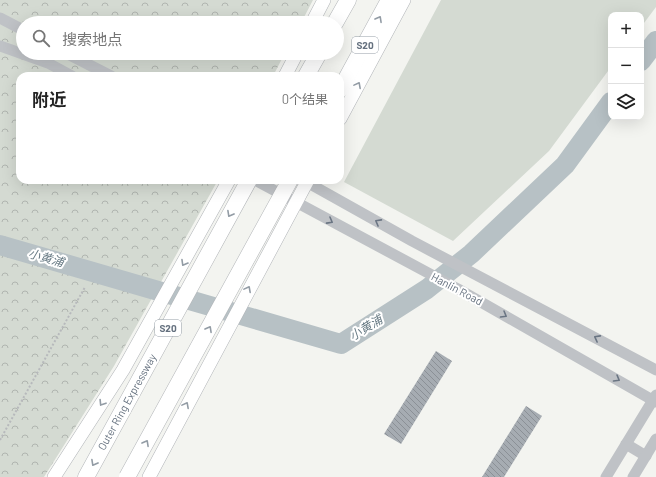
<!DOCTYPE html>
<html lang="zh">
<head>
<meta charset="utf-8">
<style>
  :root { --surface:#fff; --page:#f6f6f6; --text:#222; --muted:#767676; --line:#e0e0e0 }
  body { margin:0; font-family:Barlow,"Noto Sans SC",sans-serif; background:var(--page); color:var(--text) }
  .controls { position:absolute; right:12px; top:12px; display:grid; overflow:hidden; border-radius:8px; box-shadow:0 4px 16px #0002 }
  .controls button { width:36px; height:36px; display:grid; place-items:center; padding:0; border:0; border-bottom:1px solid var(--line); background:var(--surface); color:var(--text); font:20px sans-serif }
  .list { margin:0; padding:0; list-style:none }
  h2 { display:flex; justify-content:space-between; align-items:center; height:52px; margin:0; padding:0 16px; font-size:17px }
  h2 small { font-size:13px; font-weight:400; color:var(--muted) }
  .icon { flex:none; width:22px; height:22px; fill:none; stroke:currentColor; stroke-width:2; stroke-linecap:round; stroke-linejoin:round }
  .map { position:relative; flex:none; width:656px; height:477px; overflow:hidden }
  .search { position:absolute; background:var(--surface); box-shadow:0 4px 16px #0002; left:16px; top:16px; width:328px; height:44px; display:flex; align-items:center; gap:10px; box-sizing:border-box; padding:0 14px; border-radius:22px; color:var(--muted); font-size:15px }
  .panel { position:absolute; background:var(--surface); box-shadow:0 4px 16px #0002; left:16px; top:72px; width:328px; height:112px; border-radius:12px }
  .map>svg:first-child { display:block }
  .forest { fill:url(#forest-crowns) }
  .green { fill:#d4dad2 }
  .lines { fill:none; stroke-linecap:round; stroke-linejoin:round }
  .river { stroke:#b7c1c5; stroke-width:20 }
  .building { fill:url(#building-back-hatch) }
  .major-casing { stroke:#b1b4b8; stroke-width:14 }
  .highway-casing { stroke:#b2b5b8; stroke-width:17 }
  .path { stroke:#b7b9bc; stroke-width:2; stroke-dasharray:2 2; stroke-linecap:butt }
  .minor { stroke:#bfc2c6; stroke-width:11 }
  .major { stroke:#fff; stroke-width:13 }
  .highway { stroke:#fff; stroke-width:16 }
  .highway-bridge-casing { stroke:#b2b5b8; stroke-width:17; stroke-linecap:butt }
  .highway-bridge { stroke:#fff; stroke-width:16 }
  .oneway { stroke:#939ca5 }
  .oneway2 { stroke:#6a7583 }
  .labels { text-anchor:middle; stroke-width:4; stroke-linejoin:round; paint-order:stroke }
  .shield { fill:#fff; stroke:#939ca5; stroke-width:1 }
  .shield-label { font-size:10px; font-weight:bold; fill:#65717f }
  .street-label { font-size:11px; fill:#65717f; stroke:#fff }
  .water-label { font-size:12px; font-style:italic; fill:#667983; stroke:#fff }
</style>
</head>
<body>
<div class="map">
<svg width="656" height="477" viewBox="0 0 656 477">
  <defs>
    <pattern id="forest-crowns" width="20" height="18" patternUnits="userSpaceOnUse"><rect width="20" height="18" fill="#d4dad2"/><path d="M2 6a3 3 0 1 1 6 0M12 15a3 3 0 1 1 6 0" fill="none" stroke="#b0b5b0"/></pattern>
    <pattern id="building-back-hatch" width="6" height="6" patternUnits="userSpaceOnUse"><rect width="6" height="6" fill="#a6acb2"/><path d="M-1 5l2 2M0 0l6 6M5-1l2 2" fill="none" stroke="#8b9096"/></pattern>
  </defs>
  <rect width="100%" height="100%" fill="#f3f4f0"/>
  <path class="forest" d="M0,0H313L301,23H23V53H285L273,76H20V180H218L114,366L44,477H0Z"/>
  <path class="green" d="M441,0H656V7L641,27V15H611V67L549,151L453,241L344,182Z"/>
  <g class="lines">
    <g class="river">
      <path d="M641,61L656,41"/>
      <path d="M0,245L341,344L427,289L471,254L565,165L611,102"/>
    </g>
  </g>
  <g class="building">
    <path d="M436,351L452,361L401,444L384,434Z"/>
    <path d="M526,406L542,416L504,477H482Z"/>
  </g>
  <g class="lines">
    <defs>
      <g id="major">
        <path d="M312,23L324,0"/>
        <path d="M285,76L297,53"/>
        <path d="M340,119L404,0"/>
        <path d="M54,477L123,370L229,180"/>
        <path d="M149,477L308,180"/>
      </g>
      <g id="highway">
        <path d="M335,23L348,0"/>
        <path d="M306,76L319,53"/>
        <path d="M340,90L389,0"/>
        <path d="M86,477L249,180"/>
      </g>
    </defs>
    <use href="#major" class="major-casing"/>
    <use href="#highway" class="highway-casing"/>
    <path class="path" d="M0,440L85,287"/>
    <g class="minor">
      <path d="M0,18L23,30"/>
      <path d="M0,46L48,63L72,76"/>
      <path d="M66,53L111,76"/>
      <path d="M255,180L458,289L656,402"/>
      <path d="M303,180L412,241L656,370"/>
      <path d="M626,444L646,456"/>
      <path d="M606,477L656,395"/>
      <path d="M633,477L656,439"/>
    </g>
    <use href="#major" class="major"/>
    <use href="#highway" class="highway"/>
    <defs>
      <path id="highway-bridge" d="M127,477L290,180"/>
    </defs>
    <use href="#highway-bridge" class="highway-bridge-casing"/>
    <use href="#highway-bridge" class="highway-bridge"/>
  </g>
  <defs><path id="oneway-chevron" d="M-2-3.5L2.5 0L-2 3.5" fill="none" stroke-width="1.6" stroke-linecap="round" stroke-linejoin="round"/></defs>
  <g class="oneway">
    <use href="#oneway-chevron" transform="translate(379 19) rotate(-61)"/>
    <use href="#oneway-chevron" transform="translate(358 85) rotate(-62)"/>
    <use href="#oneway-chevron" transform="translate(230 214) rotate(119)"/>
    <use href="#oneway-chevron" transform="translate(184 263) rotate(120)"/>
    <use href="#oneway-chevron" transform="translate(248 289) rotate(-62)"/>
    <use href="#oneway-chevron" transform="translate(209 329) rotate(-61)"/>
    <use href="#oneway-chevron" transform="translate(102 403) rotate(122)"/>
    <use href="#oneway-chevron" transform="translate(186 405) rotate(-62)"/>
    <use href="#oneway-chevron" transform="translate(146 443) rotate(-61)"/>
    <use href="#oneway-chevron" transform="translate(94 463) rotate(119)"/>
  </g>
  <g class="oneway2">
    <use href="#oneway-chevron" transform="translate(330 221) rotate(29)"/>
    <use href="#oneway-chevron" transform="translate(378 222) rotate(-151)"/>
    <use href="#oneway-chevron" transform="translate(504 315) rotate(30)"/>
    <use href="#oneway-chevron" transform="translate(597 338) rotate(-152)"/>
    <use href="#oneway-chevron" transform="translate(617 379) rotate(30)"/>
  </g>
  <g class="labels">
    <g class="shield">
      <rect x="352" y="37" width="26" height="16" rx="3"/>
      <rect x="155" y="320" width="26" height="16" rx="3"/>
    </g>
    <g class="shield-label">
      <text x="365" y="49">S20</text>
      <text x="168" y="332">S20</text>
    </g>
    <g class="street-label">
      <text transform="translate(457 289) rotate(28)" y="4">Hanlin Road</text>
      <text transform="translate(127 402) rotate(-61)" y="4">Outer Ring Expressway</text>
    </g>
    <g class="water-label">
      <text transform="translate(46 258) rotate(16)" y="4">小黄浦</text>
      <text transform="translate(366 328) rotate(-32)" y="4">小黄浦</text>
    </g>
  </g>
</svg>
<div class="controls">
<button>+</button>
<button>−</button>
<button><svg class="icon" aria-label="layers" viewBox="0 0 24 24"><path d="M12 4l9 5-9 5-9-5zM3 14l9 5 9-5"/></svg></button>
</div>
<div class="search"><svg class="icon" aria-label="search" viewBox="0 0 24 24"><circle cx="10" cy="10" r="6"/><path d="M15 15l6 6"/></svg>搜索地点</div>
<section class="panel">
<h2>附近<small>0个结果</small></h2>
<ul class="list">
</ul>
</section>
</div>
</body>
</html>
